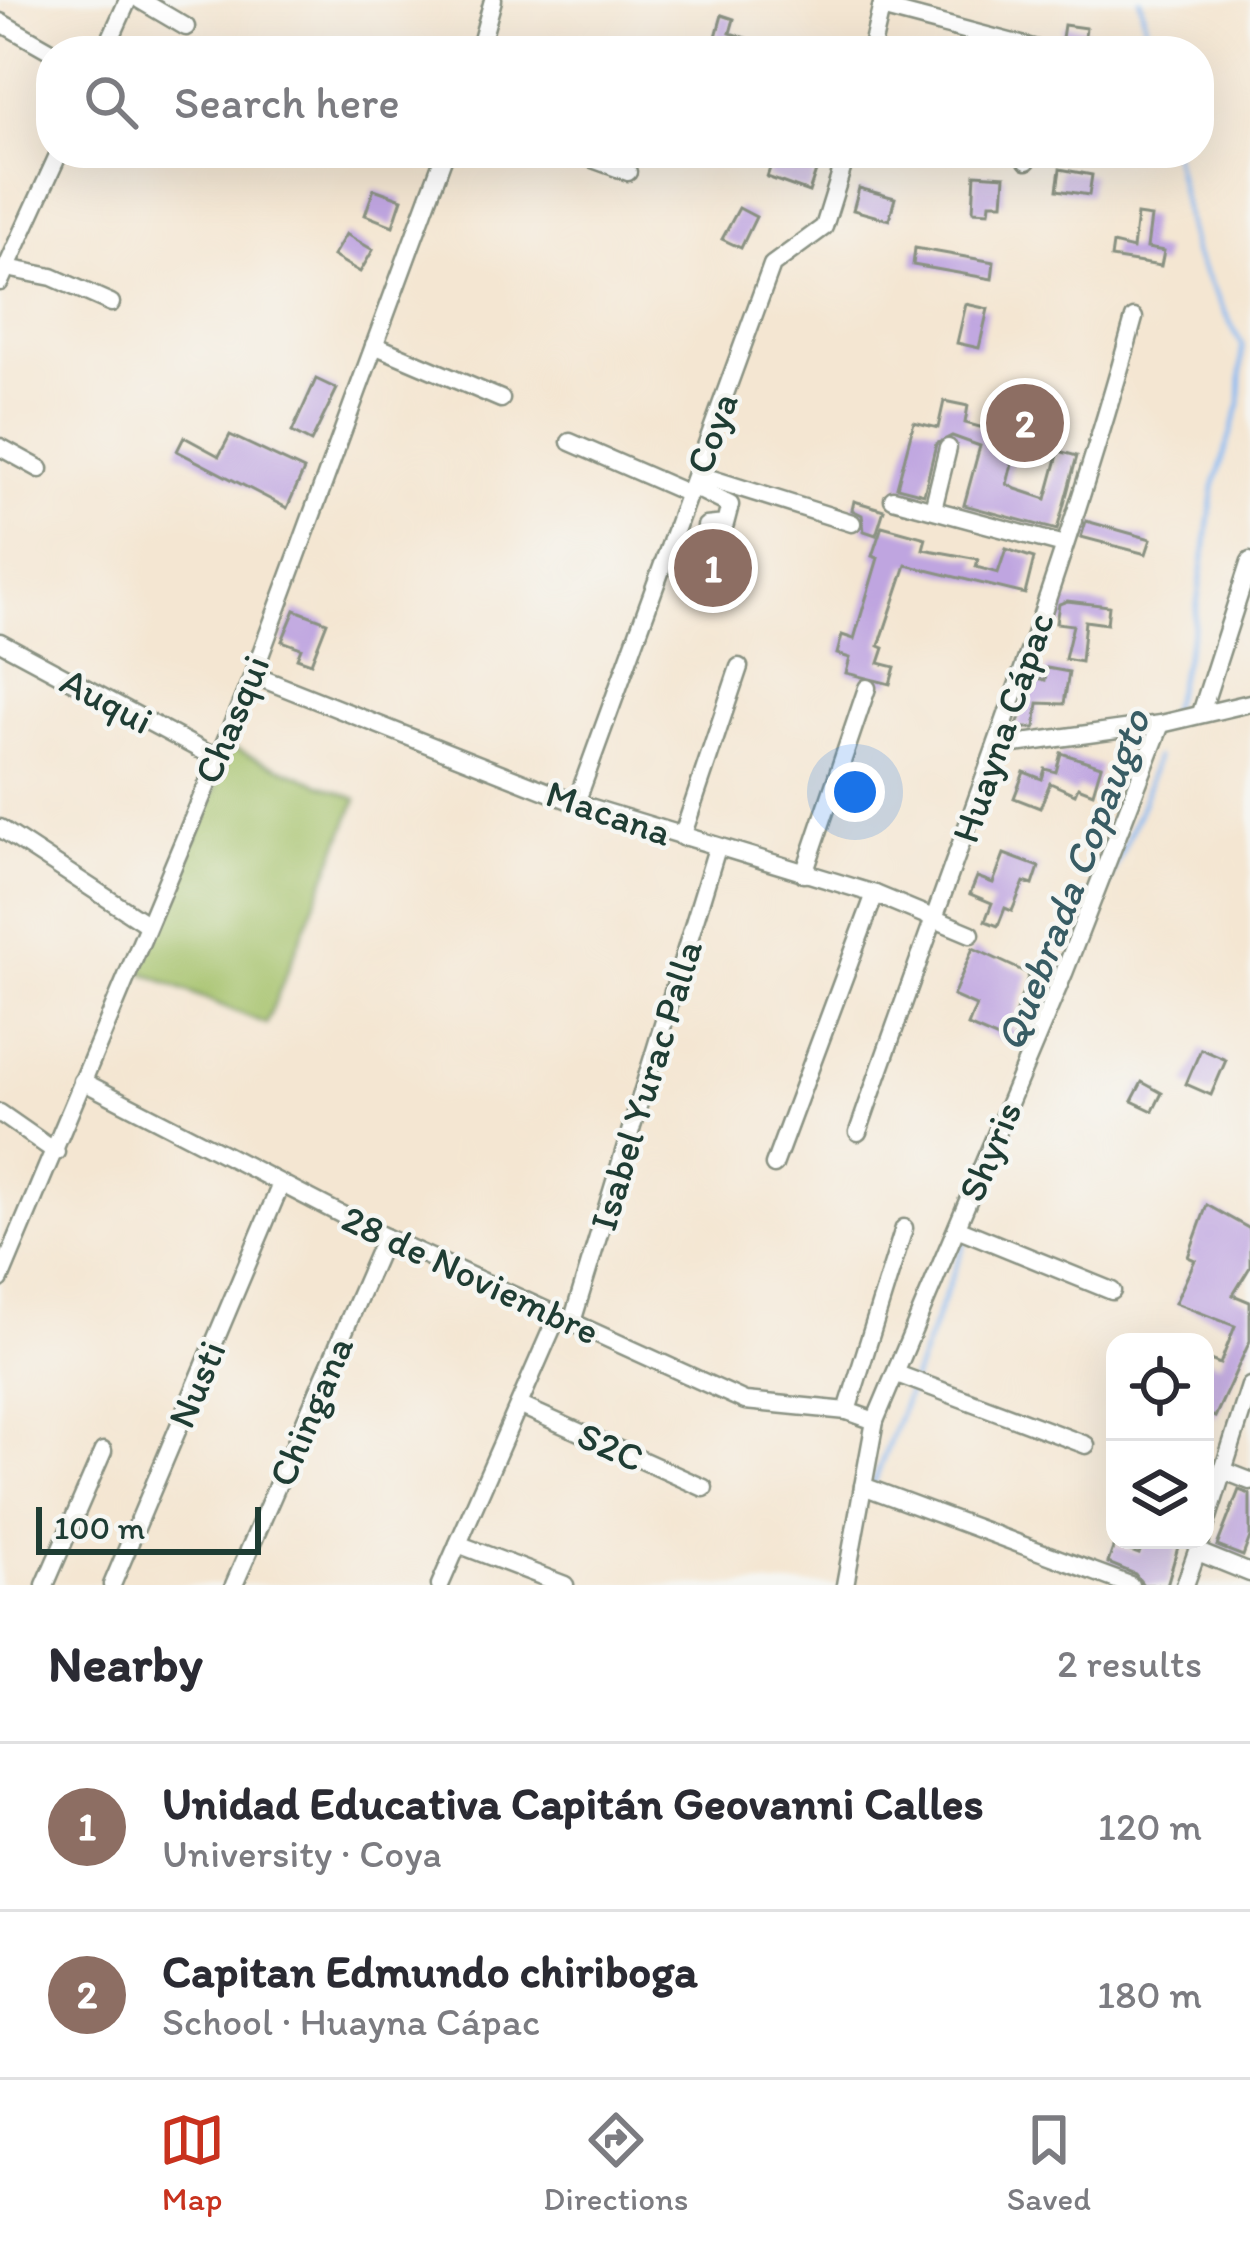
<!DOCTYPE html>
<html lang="en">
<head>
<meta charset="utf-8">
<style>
  :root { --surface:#fff; --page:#f2f2f3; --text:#2b2b33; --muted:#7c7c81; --line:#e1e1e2; --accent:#c8321e }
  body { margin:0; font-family:Itim,sans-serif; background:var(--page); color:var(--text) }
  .controls { position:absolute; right:36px; bottom:36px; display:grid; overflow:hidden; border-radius:24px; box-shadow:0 12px 48px #0002 }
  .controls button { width:108px; height:108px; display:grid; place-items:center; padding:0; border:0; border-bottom:3px solid var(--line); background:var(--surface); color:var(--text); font:60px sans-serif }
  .scale { position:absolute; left:36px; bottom:30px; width:225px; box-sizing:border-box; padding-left:12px; border:6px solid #1f3d34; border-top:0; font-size:33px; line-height:42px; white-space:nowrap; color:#1f3d34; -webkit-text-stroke:9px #f6f6f2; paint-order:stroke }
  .you { position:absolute; left:855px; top:792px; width:42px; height:42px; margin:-30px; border:9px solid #fff; border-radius:50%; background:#1a73e8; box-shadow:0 0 0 18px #1a73e833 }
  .badge { display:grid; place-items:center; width:78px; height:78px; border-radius:50%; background:var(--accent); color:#fff; font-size:39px; font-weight:700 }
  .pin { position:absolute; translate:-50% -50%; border:6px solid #fff; box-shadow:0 3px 12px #0006 }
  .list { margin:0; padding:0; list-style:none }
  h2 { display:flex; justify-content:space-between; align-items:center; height:156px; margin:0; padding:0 48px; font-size:51px }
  h2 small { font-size:39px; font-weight:400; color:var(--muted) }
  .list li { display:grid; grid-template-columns:78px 1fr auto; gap:36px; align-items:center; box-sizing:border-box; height:168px; padding:0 48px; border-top:3px solid var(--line) }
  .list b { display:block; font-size:45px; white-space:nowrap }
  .list p { margin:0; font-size:39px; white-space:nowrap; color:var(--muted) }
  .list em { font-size:39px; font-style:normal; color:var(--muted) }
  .icon { flex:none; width:66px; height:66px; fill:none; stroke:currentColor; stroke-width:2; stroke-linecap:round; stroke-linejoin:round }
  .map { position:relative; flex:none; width:1250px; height:1585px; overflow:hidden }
  .search { position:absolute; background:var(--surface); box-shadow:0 12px 48px #0002; left:36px; right:36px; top:36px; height:132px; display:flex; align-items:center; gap:30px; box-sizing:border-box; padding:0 42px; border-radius:48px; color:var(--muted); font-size:45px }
  .sheet { height:492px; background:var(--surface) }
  nav { display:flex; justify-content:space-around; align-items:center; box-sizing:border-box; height:168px; border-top:3px solid var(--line); background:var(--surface); font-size:33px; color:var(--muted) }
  nav a { display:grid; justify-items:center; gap:6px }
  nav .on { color:var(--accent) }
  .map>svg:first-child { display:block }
  .green { fill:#a4c169; stroke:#627f4e; stroke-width:3 }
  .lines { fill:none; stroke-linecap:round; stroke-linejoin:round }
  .stream { stroke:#84b8f2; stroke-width:4.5 }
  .building { fill:#bfa5e0 }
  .minor-casing { stroke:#8a9283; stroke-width:21 }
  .minor { stroke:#fff; stroke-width:16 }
  .labels { text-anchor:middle; stroke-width:9; stroke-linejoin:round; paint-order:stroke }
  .street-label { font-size:39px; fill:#1f3d34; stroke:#f6f6f2 }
  .water-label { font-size:42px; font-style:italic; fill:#385c64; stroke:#f6f6f2 }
</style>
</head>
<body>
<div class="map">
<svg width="1250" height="1585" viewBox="0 0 1250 1585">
  <rect width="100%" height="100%" fill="#f6f6f2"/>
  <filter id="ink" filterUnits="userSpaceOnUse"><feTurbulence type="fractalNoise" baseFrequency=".00833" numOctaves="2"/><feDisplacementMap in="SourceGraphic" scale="24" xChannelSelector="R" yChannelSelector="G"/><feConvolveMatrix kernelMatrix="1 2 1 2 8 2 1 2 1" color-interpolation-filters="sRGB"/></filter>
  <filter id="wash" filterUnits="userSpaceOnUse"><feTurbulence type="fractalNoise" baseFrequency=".004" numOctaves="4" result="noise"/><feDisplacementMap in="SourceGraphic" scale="48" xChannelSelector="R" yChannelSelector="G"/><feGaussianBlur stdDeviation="2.7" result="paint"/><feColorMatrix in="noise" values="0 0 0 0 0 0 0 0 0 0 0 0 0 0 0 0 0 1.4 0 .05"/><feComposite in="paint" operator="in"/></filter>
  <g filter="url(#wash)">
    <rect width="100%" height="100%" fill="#f4e6d2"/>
    <path class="green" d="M232,748L357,799L266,1024L141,972Z"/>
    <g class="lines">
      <g class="stream">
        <path d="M1140,0L1151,51"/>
        <path d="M1168,718L1194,627L1214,487L1240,404L1242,345L1194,253L1173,153"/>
        <path d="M1104,892L1143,803L1156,757"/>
        <path d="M971,1226L1023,1091"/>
        <path d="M873,1485L967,1237"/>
      </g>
    </g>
    <g id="blocks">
      <g class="building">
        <path d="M722,15L734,19L730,33L752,40L748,51H712Z"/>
        <path d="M1064,25L1086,28L1083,51H1060Z"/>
        <path d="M775,153L821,156L809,192L767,177Z"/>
        <path d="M1060,169L1092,175L1089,195L1057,190Z"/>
        <path d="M975,174L1005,176L1003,203H990L989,212L973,211Z"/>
        <path d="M859,188L895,198L889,220L853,210Z"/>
        <path d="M374,189L402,199L393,226L365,215Z"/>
        <path d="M739,208L756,217L741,248L722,239Z"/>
        <path d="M1137,215L1151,217L1147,248L1164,251L1161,266L1111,258L1113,244L1133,249Z"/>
        <path d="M346,234L373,250L360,272L333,256Z"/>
        <path d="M915,248L994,262L992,279L913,265Z"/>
        <path d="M966,304L988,309L979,348L957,343Z"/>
        <path d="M316,379L337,389L311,442L292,432Z"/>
        <path d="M944,401L968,406L965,423L1034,442L1028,464L1013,460L1007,484L1016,489L1046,499L1059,451L1077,456L1057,530L964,505L980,446L952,436L936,444L924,494L897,487L914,422L938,428Z"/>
        <path d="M230,435L304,470L287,508L177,451L184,437L219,456Z"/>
        <path d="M854,501L884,510L876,535L864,531L862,515L852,510Z"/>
        <path d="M1086,521L1151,539L1146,554L1081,537Z"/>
        <path d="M882,526L926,538L923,549L978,559L976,567L998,573L1006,549L1034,558L1025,594L906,565L879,646L884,648L879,663L895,667L890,684L846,673L850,658L837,654L842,635L854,639L878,558L872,556Z"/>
        <path d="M1067,601L1109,606L1107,624L1085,621L1081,662L1065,659L1073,625L1056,623L1059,604Z"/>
        <path d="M295,610L327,622L311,663L297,658L301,648L282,641Z"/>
        <path d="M1047,668L1069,672L1064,704L1038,703L1035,728H1016L1034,677L1045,680Z"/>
        <path d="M1061,753L1101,766L1093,793L1078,787L1075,794L1050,783L1040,808L1014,798L1024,772L1042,779L1045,769L1056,772Z"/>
        <path d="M1004,854L1039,867L1033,885L1024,882L1012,911L1005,908L998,926L985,921L992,903L970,894L977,877L993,883Z"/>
        <path d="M973,948L1029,974L1010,1029L1018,1032L1012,1045L968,1026L976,1006L953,996Z"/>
        <path d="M1201,1049L1226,1060L1211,1095L1186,1084Z"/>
        <path d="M1142,1082L1162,1093L1153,1111L1132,1101Z"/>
        <path d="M1207,1205L1250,1229V1267L1233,1295L1250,1302V1341L1215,1417L1205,1413V1358L1220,1364L1235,1326L1175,1303L1195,1260L1188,1257Z"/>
        <path d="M1239,1490L1250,1494V1537L1243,1556L1217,1546Z"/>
        <path d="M1144,1540H1180L1167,1585H1143L1135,1574L1108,1563L1114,1545L1139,1554Z"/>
      </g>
    </g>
  </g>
  <g filter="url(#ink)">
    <use href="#blocks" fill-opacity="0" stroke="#8a9283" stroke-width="3"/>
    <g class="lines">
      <defs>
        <g id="minor">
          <path d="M140,0L186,27"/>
          <path d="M881,8L1044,51"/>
          <path d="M0,22L51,51"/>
          <path d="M105,51L128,0"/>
          <path d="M479,51L493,0"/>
          <path d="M871,51L883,0"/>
          <path d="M576,153L628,172"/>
          <path d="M1027,161L1029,153"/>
          <path d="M7,268L52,277L111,303"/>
          <path d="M0,282L59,153"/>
          <path d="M374,345L501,399"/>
          <path d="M570,442L689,494"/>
          <path d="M0,447L40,469"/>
          <path d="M696,474L852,523"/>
          <path d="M692,486L730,505L725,524L706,526"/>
          <path d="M893,499L1064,545"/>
          <path d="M933,509L948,448"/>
          <path d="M0,642L214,757"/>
          <path d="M253,675L576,803L875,894L971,934"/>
          <path d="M1202,710L1250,561"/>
          <path d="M1000,746L1161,724L1250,703"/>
          <path d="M576,803L772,265L824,227L847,153"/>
          <path d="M0,828L145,923"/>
          <path d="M682,837L739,667"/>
          <path d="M804,874L867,688"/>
          <path d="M82,1081L385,1237L745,1401L847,1411L875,1421"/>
          <path d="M0,1113L56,1152"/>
          <path d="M858,1132C952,860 1058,595 1134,318"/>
          <path d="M774,1165L875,894"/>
          <path d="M957,1228L1112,1291"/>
          <path d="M0,1279L253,675L445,153"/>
          <path d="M572,1322L717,848"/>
          <path d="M897,1374L1086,1445"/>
          <path d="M519,1405L704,1488"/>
          <path d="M847,1411L904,1228"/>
          <path d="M1222,1470L1250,1481"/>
          <path d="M863,1486L1130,1585"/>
          <path d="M1205,1527L1250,1386"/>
          <path d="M458,1544L565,1585"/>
          <path d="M1198,1552L1250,1573"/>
          <path d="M45,1585L103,1451"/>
          <path d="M112,1585L281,1184"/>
          <path d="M234,1585L385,1237"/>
          <path d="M440,1585L557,1317"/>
          <path d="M845,1585L875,1421L1064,973L1161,724"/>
          <path d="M1185,1585L1201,1540"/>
        </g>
      </defs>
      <use href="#minor" class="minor-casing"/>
      <use href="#minor" class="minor"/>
    </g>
  </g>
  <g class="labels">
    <g class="street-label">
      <text transform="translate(711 433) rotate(-70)" y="14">Coya</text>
      <text transform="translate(107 700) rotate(28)" y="14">Auqui</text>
      <text transform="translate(231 719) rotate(-67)" y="14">Chasqui</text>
      <text transform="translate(1002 727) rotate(-71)" y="14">Huayna Cápac</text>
      <text transform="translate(609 812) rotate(19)" y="14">Macana</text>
      <text transform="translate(645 1085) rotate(-73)" y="14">Isabel Yurac Palla</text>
      <text transform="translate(989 1151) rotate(-67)" y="14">Shyris</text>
      <text transform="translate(471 1274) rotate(25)" y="14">28 de Noviembre</text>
      <text transform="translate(196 1384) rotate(-67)" y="14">Nusti</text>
      <text transform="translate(310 1411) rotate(-67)" y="14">Chingana</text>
      <text transform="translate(611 1446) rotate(24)" y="14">S2C</text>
    </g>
    <g class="water-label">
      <text transform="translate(1072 880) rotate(-69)" y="15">Quebrada Copaugto</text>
    </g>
  </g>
</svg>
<div class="controls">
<button><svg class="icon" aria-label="locate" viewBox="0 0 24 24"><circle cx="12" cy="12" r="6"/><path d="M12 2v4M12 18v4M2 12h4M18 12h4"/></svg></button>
<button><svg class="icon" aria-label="layers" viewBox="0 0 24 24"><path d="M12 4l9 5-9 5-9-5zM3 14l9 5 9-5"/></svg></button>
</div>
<div class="scale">100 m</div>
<div class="you"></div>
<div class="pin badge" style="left:713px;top:568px;background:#8d6e63">1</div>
<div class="pin badge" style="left:1025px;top:423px;background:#8d6e63">2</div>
<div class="search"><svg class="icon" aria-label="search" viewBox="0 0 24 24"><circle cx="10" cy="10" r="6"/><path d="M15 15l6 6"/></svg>Search here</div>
</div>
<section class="sheet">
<h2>Nearby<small>2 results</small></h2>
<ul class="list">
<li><span class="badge" style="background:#8d6e63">1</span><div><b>Unidad Educativa Capitán Geovanni Calles</b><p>University · Coya</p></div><em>120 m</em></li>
<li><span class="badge" style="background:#8d6e63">2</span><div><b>Capitan Edmundo chiriboga</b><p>School · Huayna Cápac</p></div><em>180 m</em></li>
</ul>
</section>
<nav>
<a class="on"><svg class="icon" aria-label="map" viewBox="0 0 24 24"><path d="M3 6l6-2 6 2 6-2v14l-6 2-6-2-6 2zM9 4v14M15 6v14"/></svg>Map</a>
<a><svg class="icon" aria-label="directions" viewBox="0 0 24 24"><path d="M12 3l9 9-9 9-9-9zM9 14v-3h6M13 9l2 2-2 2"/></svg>Directions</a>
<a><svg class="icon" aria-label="saved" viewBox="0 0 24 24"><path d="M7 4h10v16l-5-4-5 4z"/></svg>Saved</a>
</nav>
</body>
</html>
